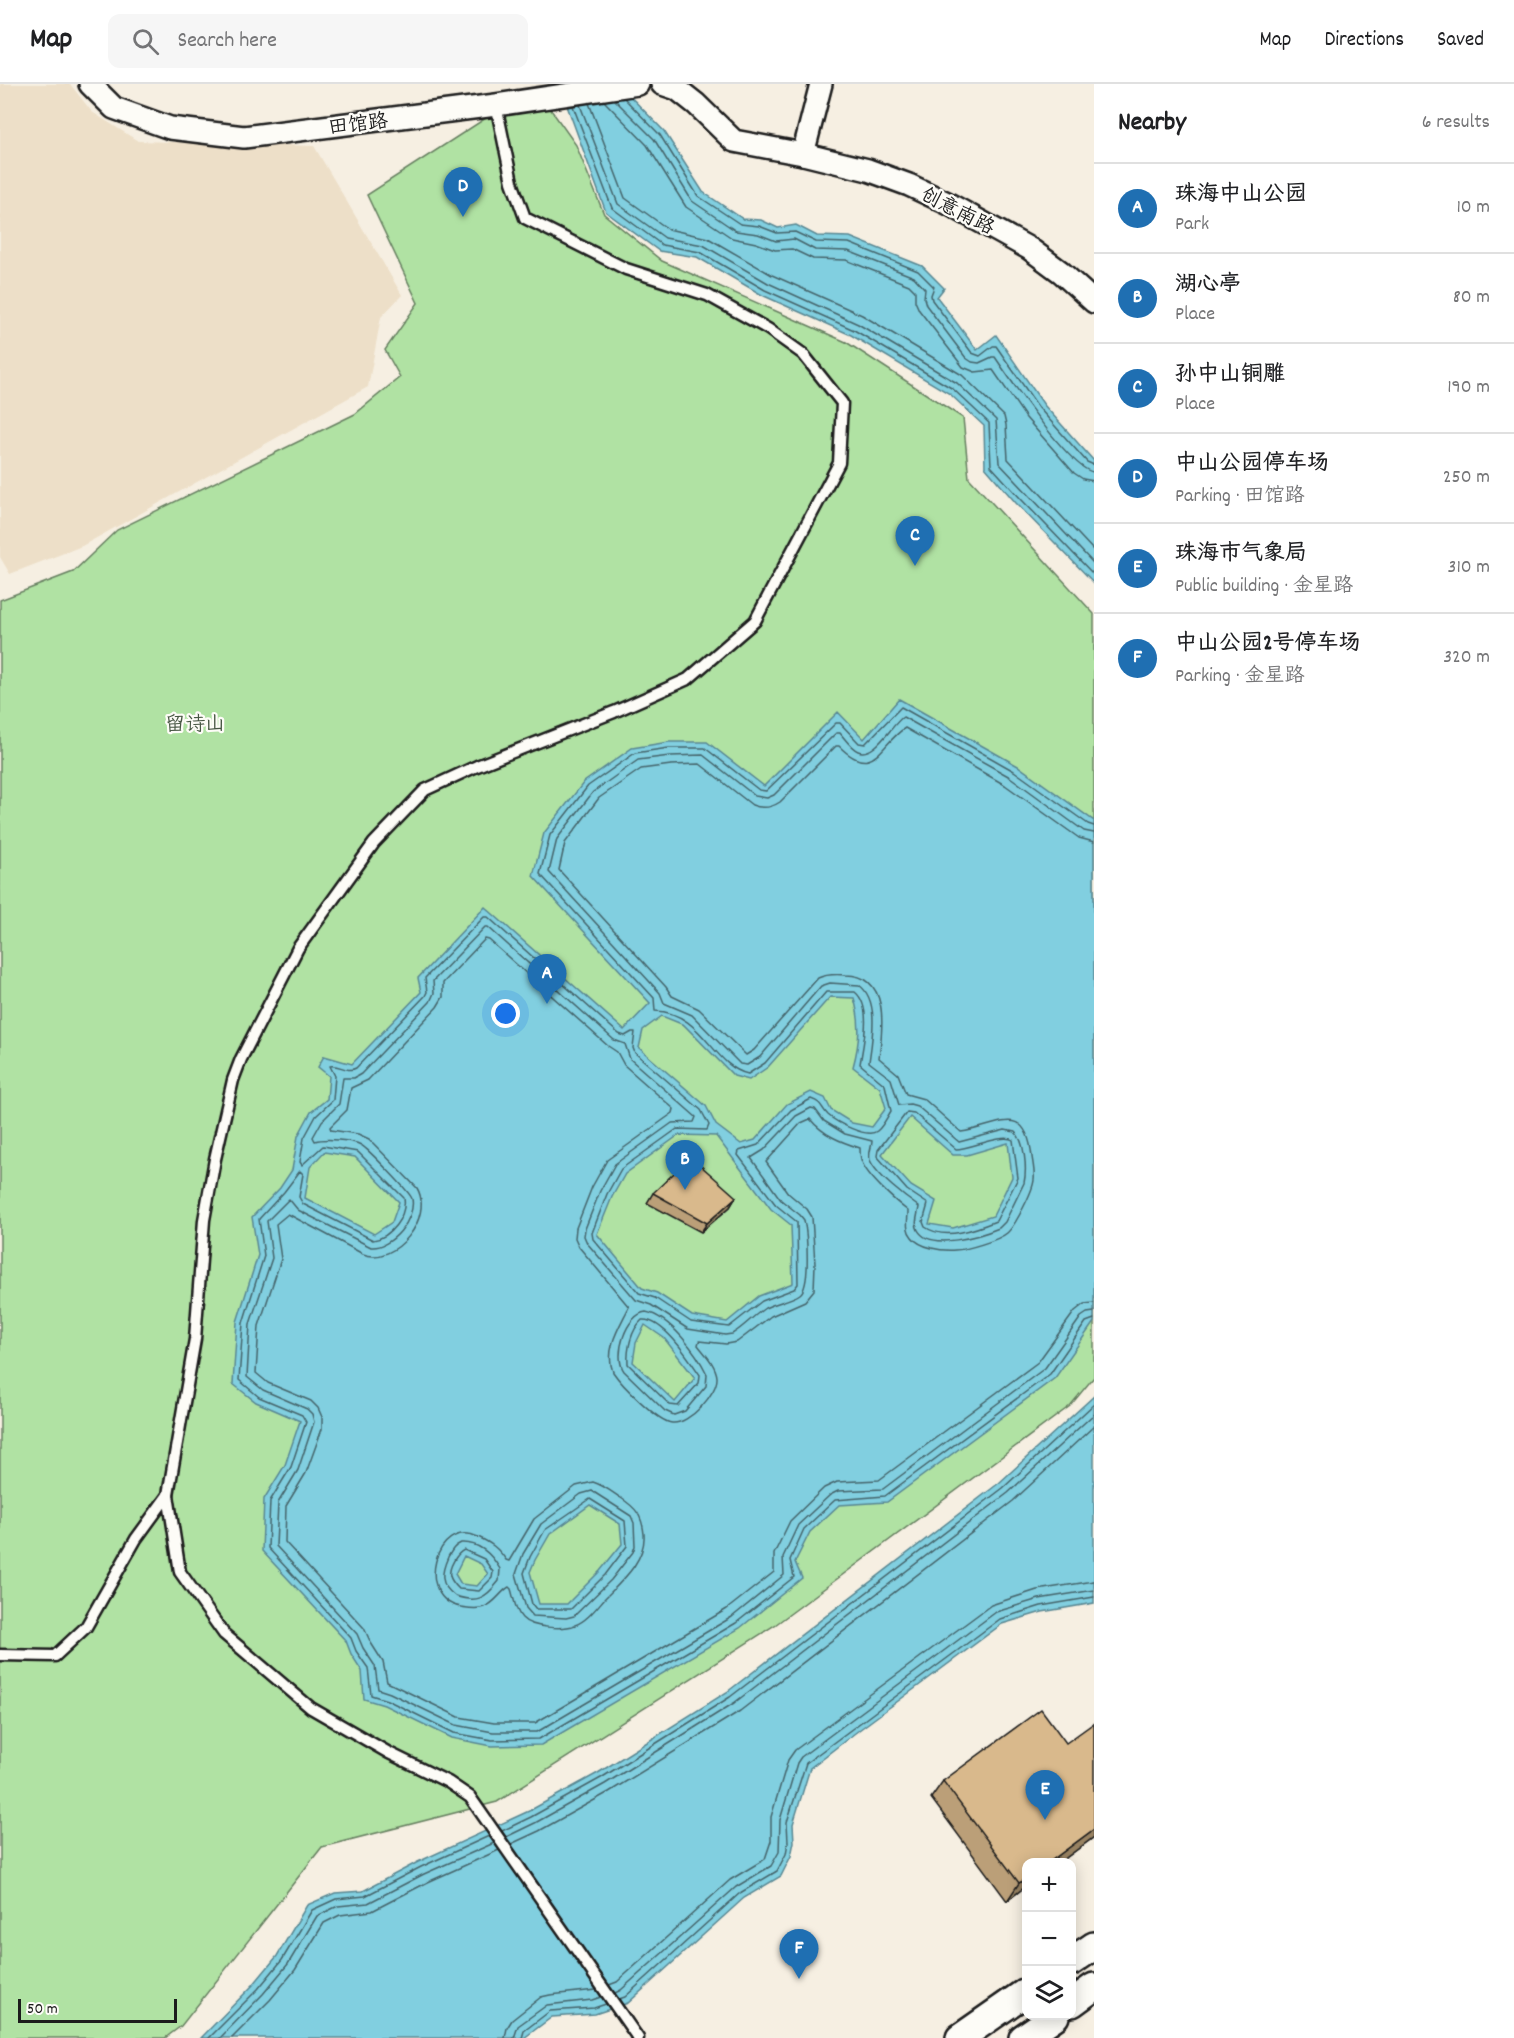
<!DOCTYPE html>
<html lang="en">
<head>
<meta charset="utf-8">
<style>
  :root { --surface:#fff; --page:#f6f6f6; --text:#202124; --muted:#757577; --line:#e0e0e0; --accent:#1f6fb2 }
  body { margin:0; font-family:Dekko,"LXGW WenKai TC",sans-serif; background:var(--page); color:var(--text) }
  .controls { position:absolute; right:18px; bottom:18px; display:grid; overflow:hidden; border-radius:12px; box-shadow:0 3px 15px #0003 }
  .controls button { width:54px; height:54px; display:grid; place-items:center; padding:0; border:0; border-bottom:2px solid var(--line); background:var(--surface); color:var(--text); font:30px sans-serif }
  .scale { position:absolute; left:18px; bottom:15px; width:159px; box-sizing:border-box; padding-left:6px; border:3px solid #1c1c1c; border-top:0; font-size:16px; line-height:21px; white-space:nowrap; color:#1c1c1c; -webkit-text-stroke:4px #fdfcf7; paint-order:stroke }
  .you { position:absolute; left:506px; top:930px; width:21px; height:21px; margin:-15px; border:4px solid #fff; border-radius:50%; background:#1a73e8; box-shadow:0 0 0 9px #1a73e833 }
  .badge { display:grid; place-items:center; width:39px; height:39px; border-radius:50%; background:var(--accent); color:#fff; font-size:20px; font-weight:700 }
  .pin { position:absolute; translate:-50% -50px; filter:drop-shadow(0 2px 3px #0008) }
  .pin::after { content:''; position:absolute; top:32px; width:21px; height:18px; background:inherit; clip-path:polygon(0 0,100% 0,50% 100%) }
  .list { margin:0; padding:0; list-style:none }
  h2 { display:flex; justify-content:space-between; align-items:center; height:78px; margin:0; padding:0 24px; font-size:26px }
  h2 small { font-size:20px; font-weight:400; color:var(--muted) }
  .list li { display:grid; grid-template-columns:39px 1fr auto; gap:18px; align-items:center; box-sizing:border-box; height:90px; padding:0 24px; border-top:2px solid var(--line) }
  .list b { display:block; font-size:22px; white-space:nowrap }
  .list p { margin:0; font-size:20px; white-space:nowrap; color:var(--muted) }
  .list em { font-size:20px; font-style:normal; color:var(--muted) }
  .icon { flex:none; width:33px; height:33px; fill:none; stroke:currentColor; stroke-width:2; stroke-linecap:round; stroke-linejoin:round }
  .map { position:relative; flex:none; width:1094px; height:1954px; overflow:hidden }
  header { display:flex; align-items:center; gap:36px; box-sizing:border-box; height:84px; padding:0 30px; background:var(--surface); border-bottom:2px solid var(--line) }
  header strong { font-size:28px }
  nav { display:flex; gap:33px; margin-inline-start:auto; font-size:21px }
  .search { width:420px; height:54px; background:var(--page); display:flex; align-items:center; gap:15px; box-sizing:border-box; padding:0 21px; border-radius:12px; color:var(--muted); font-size:22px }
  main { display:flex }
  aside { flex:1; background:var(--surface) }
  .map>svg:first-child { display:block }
  .built { fill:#eddfc8 }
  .green { fill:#b0e2a3; stroke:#667f60; stroke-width:1.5 }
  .water { fill:#81cfe0; stroke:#598792; stroke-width:1.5; fill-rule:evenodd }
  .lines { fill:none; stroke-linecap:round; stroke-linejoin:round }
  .shore { stroke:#44646a; stroke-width:1.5 }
  .service-casing { stroke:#1c1c1c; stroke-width:15 }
  .minor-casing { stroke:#1c1c1c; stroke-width:26 }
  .tertiary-casing { stroke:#1c1c1c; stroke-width:32 }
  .service { stroke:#fdfcf7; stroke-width:10 }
  .minor { stroke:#fdfcf7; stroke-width:21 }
  .tertiary { stroke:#fdfcf7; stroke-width:27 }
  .wall { fill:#bb9f78; stroke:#1c1c1c; stroke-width:1.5 }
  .shaded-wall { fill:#988262; stroke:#1c1c1c; stroke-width:1.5 }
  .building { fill:#d9b98c; stroke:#1c1c1c; stroke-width:1.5 }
  .labels { text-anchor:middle; stroke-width:4.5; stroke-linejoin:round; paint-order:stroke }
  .street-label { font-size:20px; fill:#1c1c1c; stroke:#fdfcf7 }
  .park-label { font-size:20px; fill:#485744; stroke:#fdfcf7 }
</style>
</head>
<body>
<header>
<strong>Map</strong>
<div class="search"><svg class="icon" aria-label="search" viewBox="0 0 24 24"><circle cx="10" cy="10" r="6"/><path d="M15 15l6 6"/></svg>Search here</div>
<nav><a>Map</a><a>Directions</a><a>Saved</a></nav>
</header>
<main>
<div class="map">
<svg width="1094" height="1954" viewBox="0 0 1094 1954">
  <rect width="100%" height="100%" fill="#f6efe2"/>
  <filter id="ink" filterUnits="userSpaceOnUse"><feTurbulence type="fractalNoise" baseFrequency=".0167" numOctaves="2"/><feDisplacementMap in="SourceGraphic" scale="12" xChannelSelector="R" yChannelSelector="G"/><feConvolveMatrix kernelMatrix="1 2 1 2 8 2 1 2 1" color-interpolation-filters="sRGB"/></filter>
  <g filter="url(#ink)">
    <path class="built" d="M0,0H70L92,28L138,57L314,62L402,211L381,233L368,303L82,462L10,490L0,473Z"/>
    <path class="green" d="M549,23L576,61L604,130L662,177L846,258L963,334L969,394L1094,530V1293L1070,1322L775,1541L497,1718L322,1763L181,1942L165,1954H0V516L73,488L117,446L355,330L400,293L385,266L418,219L367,111L486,34Z"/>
    <g class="water">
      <path d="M559,0H618L664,47L703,108L743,135L761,136L778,144L796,141L817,152L850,153L922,182L944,204L937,213L977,266L996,251L1044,321L1094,377V499L1016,419L985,383L984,342L950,310L851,251L762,211L697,173L659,167L606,128Z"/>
      <path d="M899,615L1018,682L1094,737V1238L1055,1294L887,1418L839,1421L810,1448L795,1478L802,1494L740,1544L541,1661L492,1662L452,1654L384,1621L364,1615L362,1587L351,1570L346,1557L262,1467L264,1415L285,1381L300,1337L256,1318L233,1300L237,1238L258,1171L252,1133L280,1104L292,1086L298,1052L311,1028L327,1015L329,992L318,983L324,972L352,980L421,908L418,894L485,823L624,946L650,919L533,792L544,749L584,698L632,664L669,658H707L764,702L838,628L864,655ZM830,913L854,914C861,939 860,957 853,983L880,1004L886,1024L872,1043L852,1039L831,1026L825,1014L811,1008L787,1020L755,1056L741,1060L716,1041L706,1022L639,964L643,946L662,932L684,941L734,992L749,996L768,983ZM910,1033L953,1071H967L1008,1059L1012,1093L993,1132L953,1144L929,1140L936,1117L911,1102L882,1070ZM679,1051L716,1052L771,1125L791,1141L793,1199L759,1212L727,1238L692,1232L657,1209L642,1204L597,1150L612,1113L625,1090ZM324,1068L355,1073L399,1118L392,1138L374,1150L305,1114L310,1083ZM645,1241L664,1254L695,1294L675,1318L633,1278L636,1259ZM590,1421L620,1440L622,1460L600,1487L567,1520H539L530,1488L535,1476L550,1450ZM464,1472L481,1480L488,1490L477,1502L461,1500L455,1490Z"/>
      <path d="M1094,1312V1519L1042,1528L1002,1540L859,1646L810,1684L793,1740L794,1758L791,1772L781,1792L744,1814L628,1919L595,1930L552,1933L524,1954H201L253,1901L277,1872L307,1821L335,1809L363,1807L418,1778L529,1727L598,1689L727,1608L999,1399Z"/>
    </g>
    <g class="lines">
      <g class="shore">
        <path d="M624,14L660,51L698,112L740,140L759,142L777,149L795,148L816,158L849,159L918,187L934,203L931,211L932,216L972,269L980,272L993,262H996L1039,324L1087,378L1094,381"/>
        <path d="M615,16L654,55L692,117L736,147L758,150L776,157L794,155L815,166L848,167L914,193L925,205L924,214L926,221L966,274L972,278L979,279L992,273H995C1010,295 1071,387 1094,388"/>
        <path d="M604,17L647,61L686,123L732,154L756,159L775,166L792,165L813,175L846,176L909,201L915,207V217L919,226L963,283L975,288L993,286L1026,334L1074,389L1083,395L1094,397"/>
        <path d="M589,19L625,114L668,145L708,154L772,191L862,231L962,291L1004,332L1006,341L1008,375L1094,467"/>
        <path d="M580,21L618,120L665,154L703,161L768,199L858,240L957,299L996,336L999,379L1094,480"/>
        <path d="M573,22L612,124L662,161L700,168L765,206L854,246L953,305L989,339L991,382L1021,415L1094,491"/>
        <path d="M1094,742L1088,740L1014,687L901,623L865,660L859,659L840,639H836L766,707L759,706L705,664H669L635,669L588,702L550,751L540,790L654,914L655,927C703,928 712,982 748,990L765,979L826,908H855C873,923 863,961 860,980L885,1001L891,1027C887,1033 883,1042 877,1047C867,1055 836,1038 828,1031C820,1023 823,1019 811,1015L791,1026L758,1061L739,1067L738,1071L776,1121L797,1138L798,1200L794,1205L762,1217L729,1243L691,1238L655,1214L639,1209L593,1155L592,1149L607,1110L621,1085L677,1045L707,1046L709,1041L701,1026L635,969L633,964L635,948H632L625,952L619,950L488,833H484L425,894L427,908L425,912L356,984C347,989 339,980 330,982L335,992L333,1016L316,1032L304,1054L300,1078L302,1081L323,1062L358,1068L404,1114C407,1132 390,1154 373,1156L303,1120L299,1113L303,1090L300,1087L284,1108L259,1135L264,1172L243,1239L239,1296L259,1313L302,1331L306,1338L291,1383L270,1417L268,1464L351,1554L356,1567L368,1584L371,1611L387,1616L454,1649L492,1656L539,1655L736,1539L794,1493L790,1476L804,1445L835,1416L885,1412L1050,1290L1086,1238L1094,1235"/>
        <path d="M1094,749L1084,747L1010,693L903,633C891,641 875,674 858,667C851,664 845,655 840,649H836L774,711L767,714L755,712L703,671L670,672L638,676L593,708L557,755L549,788L660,909L664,919L692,931L740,980L747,981L760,973L821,902L830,899L859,901C880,916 872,956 869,978L891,995L899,1021L910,1020L917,1022L959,1058L1005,1046L1015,1048C1025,1057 1027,1085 1024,1099L1005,1138L999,1144C982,1151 930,1168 918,1146C914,1139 918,1131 919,1123C906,1114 876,1091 870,1076C868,1069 872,1063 872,1057L845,1050L824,1037L815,1025L811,1024L796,1032L764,1066L751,1074L781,1116L800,1131L804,1136C807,1149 811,1202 800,1210C790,1217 776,1218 765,1224C753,1232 744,1243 732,1250L725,1251L688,1245L651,1221L636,1216L587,1159L584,1152L585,1145L600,1107L615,1080L672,1039L694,1038L696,1033L630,975L625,960L614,956L488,843H485L433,897L434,909L430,918L361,990L354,994H343L339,1020L322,1037L313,1053L315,1057C325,1054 352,1056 361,1061C368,1065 411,1109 412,1115C416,1135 391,1165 371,1163L298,1126L289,1115L267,1137L272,1174L250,1240L247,1293L263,1306L307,1325L312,1330L314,1338L298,1386L278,1419L276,1462L357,1550L363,1564L375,1582L378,1605L390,1609L456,1641L493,1648H537L732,1533L784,1491L783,1473L798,1441L830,1411L838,1407L883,1405L1045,1284L1081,1233L1087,1229L1094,1228"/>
        <path d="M1094,758L1079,754L1005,701L905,644C880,660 874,697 839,662H836L780,718C771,724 762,725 752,721L700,680L671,681L641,685L599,714L565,759L559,786L666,903L672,912L699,925L746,971L754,966L818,894C827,890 836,890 846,891C890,891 883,944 879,974L898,990L906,1010L924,1015L961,1048C998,1043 1026,1016 1032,1073C1033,1080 1035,1089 1034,1096C1033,1107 1015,1142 1007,1149C999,1156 966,1166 955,1166C942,1167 920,1164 912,1153C905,1145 908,1136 908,1127C896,1118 867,1092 862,1078C860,1074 860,1069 860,1064C841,1058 823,1051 810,1035L801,1039L766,1078L788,1109L807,1125L812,1133L815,1180L814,1206L805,1217L771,1232L737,1258L726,1260L699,1257L698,1261C705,1270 716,1281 717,1293C718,1309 689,1341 672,1339C658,1338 621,1300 613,1288C604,1265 620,1242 629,1223L579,1163L575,1154L576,1144L592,1103L607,1076L673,1029L674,1025L624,981L617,968L608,962L489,856L485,855L443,899V913L437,923L368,996L351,1004L347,1026L330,1043L331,1046L358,1050L369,1055L417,1104C434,1133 396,1182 363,1170L288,1130L276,1140L281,1175L259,1242L256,1289L268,1299L311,1317L318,1324L322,1333V1345L306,1389L286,1422L285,1458L364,1544L371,1559L383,1578L387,1598L459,1633L494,1639H535L727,1525L774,1488V1470L790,1437L824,1404L837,1398L879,1396L1038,1278L1075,1227L1084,1220L1094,1219"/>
        <path d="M907,1028L914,1029L956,1065C970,1065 1003,1049 1013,1056L1018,1094L996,1137C976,1145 945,1157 925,1143L923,1138L928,1120L907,1106L877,1072L878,1066Z"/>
        <path d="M646,1228C670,1233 697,1269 707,1290L706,1302L685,1327L674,1331L665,1327L624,1287C613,1272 626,1230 646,1228Z"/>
        <path d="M642,1236C663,1234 690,1276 700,1291L699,1299L678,1322L670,1321L628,1280C627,1265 631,1246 642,1236Z"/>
        <path d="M593,1398C603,1401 612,1408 621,1414C636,1424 642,1431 644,1450C646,1476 623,1496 605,1514C597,1523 587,1537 575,1541C563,1546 531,1544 522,1534C515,1527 514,1514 511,1505L509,1503C500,1508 495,1520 484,1523C477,1526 468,1524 461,1523C414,1515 435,1433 478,1453C491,1459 498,1464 506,1476L509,1477L534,1435L576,1402Z"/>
        <path d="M592,1407L631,1432L634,1439L635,1462L633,1468L611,1496L574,1532L566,1534L533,1532L526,1524L516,1490L523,1470L541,1440L581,1410Z"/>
        <path d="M590,1415L625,1437L627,1462L605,1491L571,1525H536L532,1520L524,1489L530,1473L545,1446Z"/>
        <path d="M461,1459C479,1458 492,1471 500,1485L499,1497C485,1515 477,1519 455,1512C439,1500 441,1489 448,1473C452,1466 454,1462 461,1459Z"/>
        <path d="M464,1466L484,1475L493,1488L492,1494L479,1507L459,1505C456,1502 451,1497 450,1492C448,1484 457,1469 464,1466Z"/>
        <path d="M502,1747L531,1733L601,1694L730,1613L1003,1404L1094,1320"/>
        <path d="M506,1753L535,1739L605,1700L734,1619L1008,1409L1094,1330"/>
        <path d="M511,1760L539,1747L609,1708L740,1627L1013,1417L1094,1342"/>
        <path d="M609,1901L617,1898L730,1796L765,1775L771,1757V1733L788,1676L795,1666L991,1521L1037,1506L1094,1497"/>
        <path d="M615,1909L621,1906L736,1803L771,1782L779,1768L780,1736L797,1679L801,1673L996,1528L1039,1515L1094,1506"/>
        <path d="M619,1915L625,1913L740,1809L777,1787L786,1770L788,1758L787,1738L806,1679L1000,1535L1041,1522L1094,1513"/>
        <path d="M209,1954L258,1905L282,1876L312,1826L336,1815L365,1812L421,1783L489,1752"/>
        <path d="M220,1954L263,1910L288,1880L317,1832L338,1822L368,1819L424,1790L494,1759"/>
        <path d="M232,1954L270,1916L295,1886L324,1839L340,1831L372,1827L428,1798L499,1766"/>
        <path d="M505,1954L507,1944L512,1936L541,1913L550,1911L596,1906"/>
        <path d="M514,1954L518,1942L547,1921L592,1916L601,1913"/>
        <path d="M522,1954L524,1947L550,1927L594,1924L606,1920"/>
      </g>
      <defs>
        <g id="service">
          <path d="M168,1411L180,1488L224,1550L311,1624L389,1669L448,1698L470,1713L638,1954"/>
          <path d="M0,1571L55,1572L86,1543L136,1455L168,1411L195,1255L204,1136L215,1075L233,996L241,975L298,864L374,759L425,706L477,682L614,628L688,595L755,537L839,379L842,319L803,270L768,245L707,211L626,185L525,134L512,98L496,21"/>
        </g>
        <g id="minor">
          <path d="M90,0L114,24L170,44L244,53L496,21L638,0"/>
          <path d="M662,0L677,5L696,20L734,57L803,70L868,86L909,101L947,119L1030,165L1061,188L1094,218"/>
          <path d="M803,70L821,0"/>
        </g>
        <g id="tertiary">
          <path d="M1072,1877L1094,1862"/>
          <path d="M1072,1919L1094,1903"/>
          <path d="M960,1954L1026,1908"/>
          <path d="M1023,1954L1055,1932"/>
        </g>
      </defs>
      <use href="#service" class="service-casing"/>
      <use href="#minor" class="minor-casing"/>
      <use href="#tertiary" class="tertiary-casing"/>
      <use href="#service" class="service"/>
      <use href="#minor" class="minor"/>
      <use href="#tertiary" class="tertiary"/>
    </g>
    <g class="wall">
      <path d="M653,1109L736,1113L730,1123L701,1148L647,1119Z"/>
      <path d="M943,1697L1094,1753L1059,1779H1026V1802L1007,1817L931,1714Z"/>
    </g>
    <g class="shaded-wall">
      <path d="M736,1113L730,1123L701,1148L707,1139Z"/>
      <path d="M1094,1745V1753L1059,1779H1048Z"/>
      <path d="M1026,1794V1802L1007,1817L1019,1799Z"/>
    </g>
    <g class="building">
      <path d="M691,1073L736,1113L707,1139L653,1109Z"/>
      <path d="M1041,1625L1066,1659L1094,1639V1745L1048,1779H1026V1794L1019,1799L943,1697Z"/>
    </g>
  </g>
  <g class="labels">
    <g class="street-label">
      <text transform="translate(358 39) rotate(-7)" y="7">田馆路</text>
      <text transform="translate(958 126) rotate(27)" y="7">创意南路</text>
    </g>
    <g class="park-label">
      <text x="195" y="646">留诗山</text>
    </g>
  </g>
</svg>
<div class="controls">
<button>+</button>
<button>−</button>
<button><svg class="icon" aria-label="layers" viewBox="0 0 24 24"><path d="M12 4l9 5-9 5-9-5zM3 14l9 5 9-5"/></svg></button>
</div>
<div class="scale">50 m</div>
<div class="you"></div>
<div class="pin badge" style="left:547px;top:920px">A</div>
<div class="pin badge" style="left:685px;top:1106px">B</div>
<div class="pin badge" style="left:915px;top:482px">C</div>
<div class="pin badge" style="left:463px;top:133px">D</div>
<div class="pin badge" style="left:1045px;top:1736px">E</div>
<div class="pin badge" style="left:799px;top:1895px">F</div>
</div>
<aside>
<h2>Nearby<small>6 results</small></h2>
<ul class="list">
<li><span class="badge">A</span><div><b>珠海中山公园</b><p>Park</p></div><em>10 m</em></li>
<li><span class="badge">B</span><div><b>湖心亭</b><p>Place</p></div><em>80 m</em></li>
<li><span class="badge">C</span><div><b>孙中山铜雕</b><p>Place</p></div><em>190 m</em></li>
<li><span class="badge">D</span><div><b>中山公园停车场</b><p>Parking · 田馆路</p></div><em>250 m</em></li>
<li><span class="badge">E</span><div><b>珠海市气象局</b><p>Public building · 金星路</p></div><em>310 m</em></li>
<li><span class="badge">F</span><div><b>中山公园2号停车场</b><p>Parking · 金星路</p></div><em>320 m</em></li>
</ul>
</aside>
</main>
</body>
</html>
